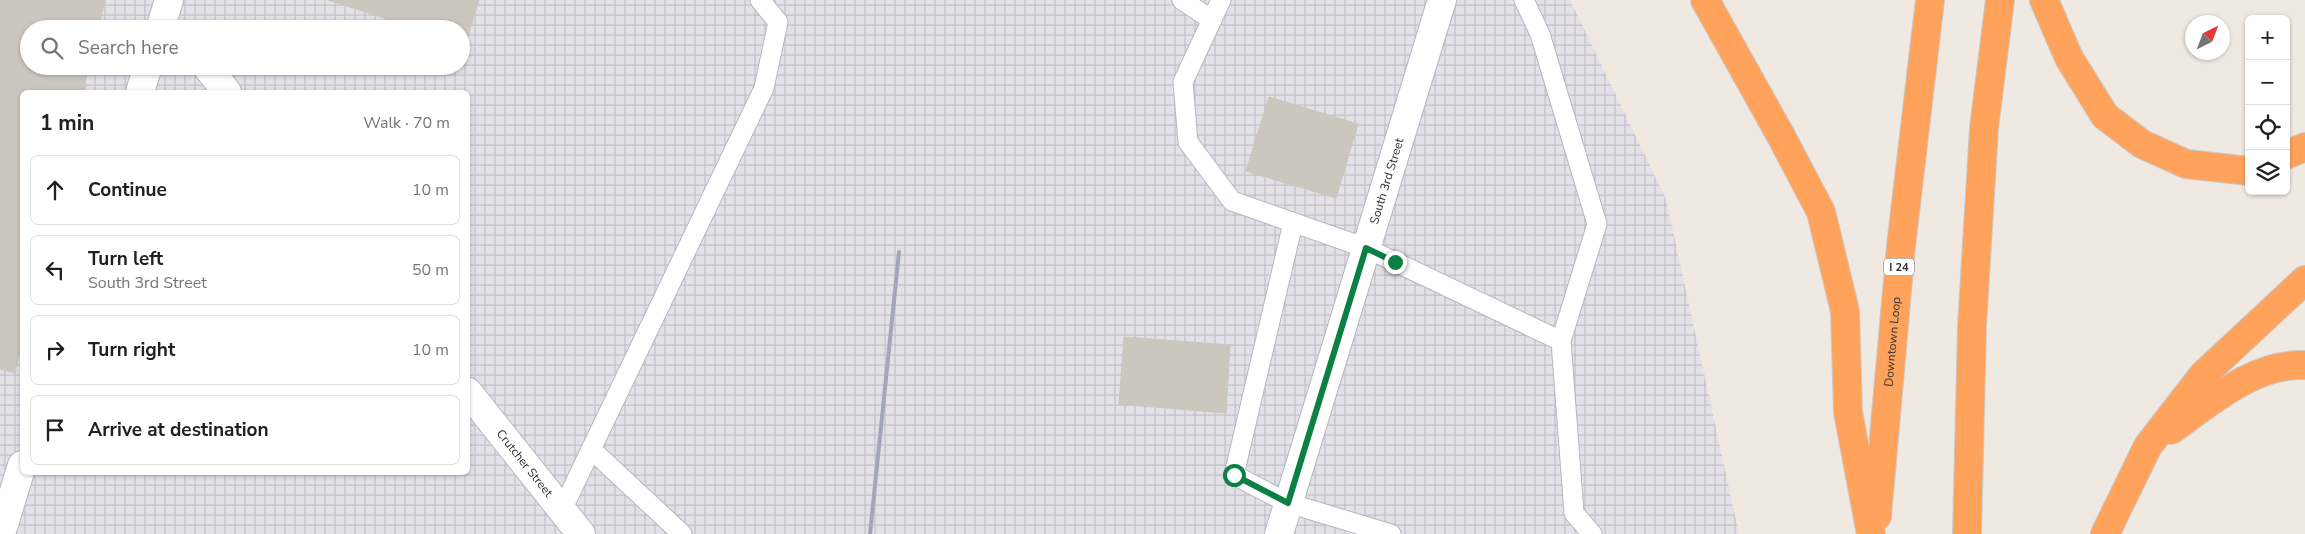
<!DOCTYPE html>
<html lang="en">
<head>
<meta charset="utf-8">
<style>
  :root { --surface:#fff; --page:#f2f2f2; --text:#202124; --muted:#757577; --line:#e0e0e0 }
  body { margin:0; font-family:"Nunito Sans",sans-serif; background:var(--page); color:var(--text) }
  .controls { position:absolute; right:15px; top:15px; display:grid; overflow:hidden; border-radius:8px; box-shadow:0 1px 4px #0004 }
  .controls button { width:45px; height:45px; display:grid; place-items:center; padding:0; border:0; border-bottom:1px solid var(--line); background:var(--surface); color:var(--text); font:25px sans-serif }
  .compass { position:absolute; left:2185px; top:15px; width:45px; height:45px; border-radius:50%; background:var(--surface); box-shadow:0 1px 4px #0004; rotate:42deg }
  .stop { position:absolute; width:15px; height:15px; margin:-11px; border:4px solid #0b8043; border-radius:50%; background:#fff }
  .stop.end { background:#0b8043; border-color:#fff; box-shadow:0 1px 5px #0008 }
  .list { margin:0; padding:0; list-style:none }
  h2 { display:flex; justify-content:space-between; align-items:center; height:65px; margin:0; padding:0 20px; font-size:21px }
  h2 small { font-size:16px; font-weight:400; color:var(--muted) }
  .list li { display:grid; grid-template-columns:32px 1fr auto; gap:15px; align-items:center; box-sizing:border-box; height:70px; margin:0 10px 10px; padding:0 10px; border:1px solid var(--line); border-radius:8px }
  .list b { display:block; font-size:19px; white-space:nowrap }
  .list p { margin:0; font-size:16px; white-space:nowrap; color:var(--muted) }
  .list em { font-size:16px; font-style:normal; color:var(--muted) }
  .icon { flex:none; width:28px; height:28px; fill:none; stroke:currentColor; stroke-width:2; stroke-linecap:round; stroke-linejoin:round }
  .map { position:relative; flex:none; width:2305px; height:534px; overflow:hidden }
  .search { position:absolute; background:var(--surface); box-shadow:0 1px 4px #0004; left:20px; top:20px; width:450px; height:55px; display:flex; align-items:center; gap:12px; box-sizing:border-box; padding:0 18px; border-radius:28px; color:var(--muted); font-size:19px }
  .panel { position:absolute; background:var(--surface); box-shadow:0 1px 4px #0004; left:20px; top:90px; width:450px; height:385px; border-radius:8px }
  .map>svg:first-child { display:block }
  .industrial { fill:url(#industrial-grid); fill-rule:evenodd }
  .building { fill:#cbc7bf; stroke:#cbc5ba }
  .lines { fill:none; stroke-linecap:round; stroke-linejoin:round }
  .service-casing { stroke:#b4b7c1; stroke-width:21 }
  .minor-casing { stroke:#b4b7c1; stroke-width:30 }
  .tertiary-casing { stroke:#b4b7c1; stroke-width:30 }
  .motorway-casing { stroke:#c9c9c9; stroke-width:30 }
  .service { stroke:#fff; stroke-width:19 }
  .minor { stroke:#fff; stroke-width:28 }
  .tertiary { stroke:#fff; stroke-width:28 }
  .motorway { stroke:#ffa35c; stroke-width:28 }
  .rail { stroke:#a3a6b8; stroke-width:4 }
  .route { stroke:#0b8043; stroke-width:6 }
  .labels { text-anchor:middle; stroke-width:4; stroke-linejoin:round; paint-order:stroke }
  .shield { fill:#fff; stroke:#6d6d6d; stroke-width:1 }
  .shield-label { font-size:11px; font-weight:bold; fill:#2e2e2e }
  .street-label { font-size:12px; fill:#2e2e2e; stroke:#fff }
</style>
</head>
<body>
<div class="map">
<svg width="2305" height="534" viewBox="0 0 2305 534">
  <defs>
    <pattern id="industrial-grid" width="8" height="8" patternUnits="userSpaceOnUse" patternTransform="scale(1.25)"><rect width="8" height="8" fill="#e3e1e8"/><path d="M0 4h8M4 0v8" fill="none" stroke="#c3c1c7"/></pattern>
  </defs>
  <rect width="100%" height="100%" fill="#efe9e1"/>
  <path class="industrial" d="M0,0H1570L1666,199L1739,534H0ZM29,29H461V66H29ZM22,92H468V472H22Z"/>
  <g class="building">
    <path d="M0,0H105L98,29H29V66H89L83,92H22V341L15,373L0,369Z"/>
    <path d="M328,0H479L466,43L461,42V29H419Z"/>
    <path d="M1269,97L1358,124L1336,198L1246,171Z"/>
    <path d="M1124,337L1230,345L1226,413L1119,404Z"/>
  </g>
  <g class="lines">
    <defs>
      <g id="service">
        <path d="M1182,0L1212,20"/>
        <path d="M1221,0L1183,82L1188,142L1232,201L1366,248L1561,341L1574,513L1592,534"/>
        <path d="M1524,0L1540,34L1597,224L1561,341"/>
        <path d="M1293,223L1234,475L1288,503L1391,534"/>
        <path d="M591,449L682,534"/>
        <path d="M562,510L764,88L778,22L760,0"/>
      </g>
      <g id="minor">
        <path d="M206,66L227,92"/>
        <path id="s1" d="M468,392L581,534"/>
        <path id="s2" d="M1279,534L1442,0"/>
      </g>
      <g id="tertiary">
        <path d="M160,29L169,0"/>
        <path d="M140,92L148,66"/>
        <path d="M1,534L22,465"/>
      </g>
      <g id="motorway">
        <path d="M1705,0L1781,136L1821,212L1845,311L1848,412L1871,534"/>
        <path d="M2044,0L2069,58L2105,116L2142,144L2186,164L2249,171"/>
        <path d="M2286,155L2305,147"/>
        <path d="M2171,430C2211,402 2254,363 2305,365"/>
        <path id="s3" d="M1877,516L1901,246L1930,0"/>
        <path d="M1967,534L1972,326L1984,128L2000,0"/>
        <path d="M2105,534L2148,446L2203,375L2305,280"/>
      </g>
    </defs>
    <use href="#service" class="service-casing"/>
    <use href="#minor" class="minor-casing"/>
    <use href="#tertiary" class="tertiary-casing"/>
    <use href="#motorway" class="motorway-casing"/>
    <use href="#service" class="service"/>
    <use href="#minor" class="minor"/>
    <use href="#tertiary" class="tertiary"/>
    <use href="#motorway" class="motorway"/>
    <path class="rail" d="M870,534L899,252"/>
  </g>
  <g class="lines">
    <path class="route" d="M1234,475L1288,503L1366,248L1395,262"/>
  </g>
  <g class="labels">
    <rect class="shield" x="1884" y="258.5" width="30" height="17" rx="4"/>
    <g class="shield-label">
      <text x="1899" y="271">I 24</text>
    </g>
    <g class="street-label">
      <text dy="4" stroke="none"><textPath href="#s2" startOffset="369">South 3rd Street</textPath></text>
      <text dy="4" stroke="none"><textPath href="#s3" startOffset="175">Downtown Loop</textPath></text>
      <text dy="4" stroke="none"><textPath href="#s1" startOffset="91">Crutcher Street</textPath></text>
    </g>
  </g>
</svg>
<div class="controls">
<button>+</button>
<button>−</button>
<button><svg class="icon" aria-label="locate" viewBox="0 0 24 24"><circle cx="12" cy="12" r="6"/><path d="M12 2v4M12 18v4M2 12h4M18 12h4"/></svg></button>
<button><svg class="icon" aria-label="layers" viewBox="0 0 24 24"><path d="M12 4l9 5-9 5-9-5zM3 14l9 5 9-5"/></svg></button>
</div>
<svg class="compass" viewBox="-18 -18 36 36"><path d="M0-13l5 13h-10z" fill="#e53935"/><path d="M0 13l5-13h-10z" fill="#757577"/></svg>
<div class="stop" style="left:1234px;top:475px"></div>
<div class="stop end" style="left:1395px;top:262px"></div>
<div class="search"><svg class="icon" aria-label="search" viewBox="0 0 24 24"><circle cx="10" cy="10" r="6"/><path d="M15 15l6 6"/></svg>Search here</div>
<section class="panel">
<h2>1 min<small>Walk · 70 m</small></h2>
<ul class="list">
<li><svg class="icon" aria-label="ahead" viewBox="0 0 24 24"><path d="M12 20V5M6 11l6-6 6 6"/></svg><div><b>Continue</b></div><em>10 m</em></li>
<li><svg class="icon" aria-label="left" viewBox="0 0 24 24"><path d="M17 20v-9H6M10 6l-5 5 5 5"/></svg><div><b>Turn left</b><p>South 3rd Street</p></div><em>50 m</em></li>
<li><svg class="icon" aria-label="right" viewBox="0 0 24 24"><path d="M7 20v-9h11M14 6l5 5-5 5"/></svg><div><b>Turn right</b></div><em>10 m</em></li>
<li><svg class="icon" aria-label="arrive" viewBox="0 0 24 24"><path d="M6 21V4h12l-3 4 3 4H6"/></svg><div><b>Arrive at destination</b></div></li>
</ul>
</section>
</div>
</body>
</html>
